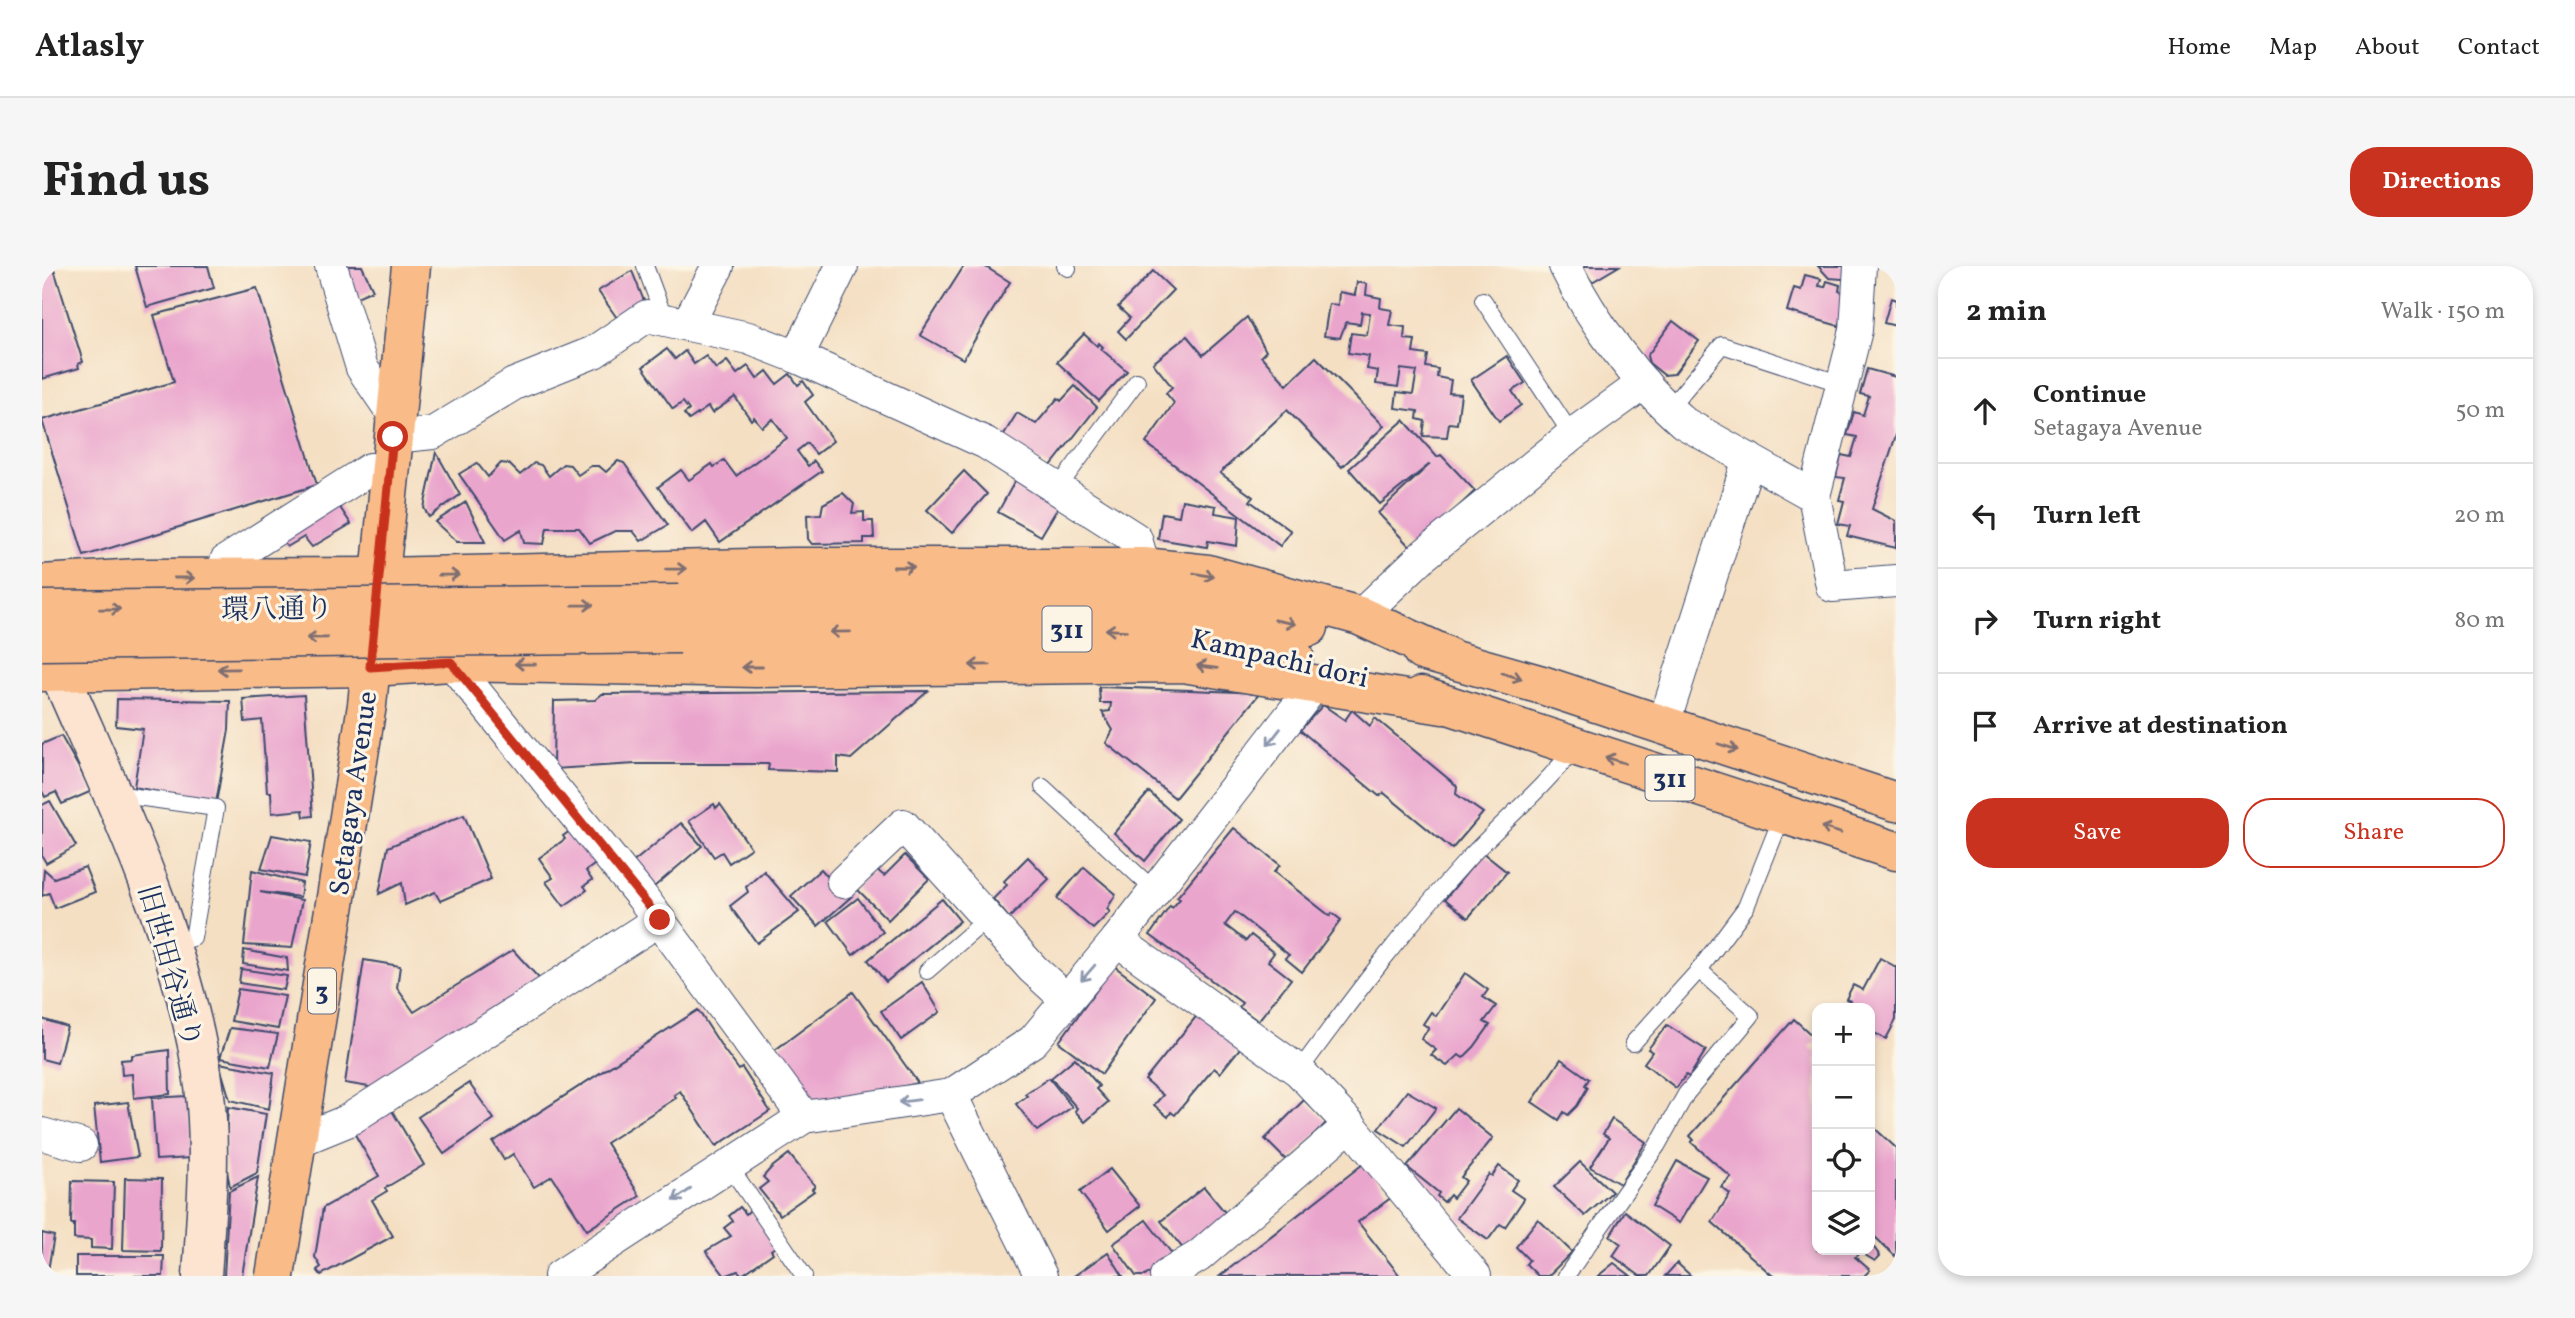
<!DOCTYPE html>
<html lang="en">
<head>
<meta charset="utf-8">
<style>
  :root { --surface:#fff; --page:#f6f6f6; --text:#222; --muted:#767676; --line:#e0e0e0; --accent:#c8321e }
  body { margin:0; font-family:Vollkorn,"Noto Serif JP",serif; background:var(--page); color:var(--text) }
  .controls { position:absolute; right:21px; bottom:21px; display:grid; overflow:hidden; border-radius:14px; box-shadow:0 4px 10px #0003 }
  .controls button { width:63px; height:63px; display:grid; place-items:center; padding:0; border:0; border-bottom:2px solid var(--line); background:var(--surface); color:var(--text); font:35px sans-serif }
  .stop { position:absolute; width:21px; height:21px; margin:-16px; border:5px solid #c8321e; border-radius:50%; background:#fff }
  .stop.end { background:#c8321e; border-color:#fff; box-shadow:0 2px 7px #0008 }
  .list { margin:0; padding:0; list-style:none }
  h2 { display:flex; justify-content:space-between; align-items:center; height:91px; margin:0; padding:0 28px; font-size:30px }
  h2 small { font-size:23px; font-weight:400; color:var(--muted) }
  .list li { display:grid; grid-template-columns:46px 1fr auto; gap:21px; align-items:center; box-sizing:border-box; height:105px; padding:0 28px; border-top:2px solid var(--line) }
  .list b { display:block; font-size:26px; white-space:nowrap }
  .list p { margin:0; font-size:23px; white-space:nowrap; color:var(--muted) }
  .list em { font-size:23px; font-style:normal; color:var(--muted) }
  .actions { display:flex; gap:14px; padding:21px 28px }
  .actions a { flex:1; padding:16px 0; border:2px solid var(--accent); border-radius:28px; text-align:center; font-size:24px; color:var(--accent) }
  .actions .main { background:var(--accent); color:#fff }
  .icon { flex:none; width:38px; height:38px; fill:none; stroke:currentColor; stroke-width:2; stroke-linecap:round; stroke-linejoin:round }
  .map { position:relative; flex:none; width:1854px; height:1010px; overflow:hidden; border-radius:28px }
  header { display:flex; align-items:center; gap:42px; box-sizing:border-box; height:98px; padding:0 35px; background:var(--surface); border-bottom:2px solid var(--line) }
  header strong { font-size:33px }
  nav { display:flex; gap:38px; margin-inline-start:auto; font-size:24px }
  .intro { display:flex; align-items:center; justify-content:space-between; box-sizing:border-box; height:168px; padding:0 42px }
  h1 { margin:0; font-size:49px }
  .button { padding:18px 32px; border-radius:28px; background:var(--accent); color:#fff; font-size:24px; font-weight:700 }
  main { display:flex; gap:42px; padding:0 42px }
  aside { flex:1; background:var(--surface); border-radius:28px; box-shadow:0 4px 10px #0003 }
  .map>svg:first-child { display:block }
  .building { fill:#eaa5cd }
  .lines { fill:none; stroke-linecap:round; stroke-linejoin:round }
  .lane-casing { stroke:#3c496d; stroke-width:18 }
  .street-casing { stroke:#3c496d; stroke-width:34 }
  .secondary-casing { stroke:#3c496d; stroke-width:41 }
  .primary-casing { stroke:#3c496d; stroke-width:41 }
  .lane { stroke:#fff; stroke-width:16 }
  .street { stroke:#fff; stroke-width:32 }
  .secondary { stroke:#fde4d0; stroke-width:38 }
  .primary { stroke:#f9bc89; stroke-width:38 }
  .primary-bridge-casing { stroke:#3c496d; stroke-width:41; stroke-linecap:butt }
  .primary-bridge { stroke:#f9bc89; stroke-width:38 }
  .oneway { stroke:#7f6e71 }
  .oneway2 { stroke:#8d97ae }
  .route { stroke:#c8321e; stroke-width:9 }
  .labels { text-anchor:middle; stroke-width:6; stroke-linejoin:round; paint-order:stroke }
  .shield { fill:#fcf5e5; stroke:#5e6a86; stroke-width:2 }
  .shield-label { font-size:26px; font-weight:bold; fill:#1b2f5e }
  .street-label { font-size:28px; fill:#1b2f5e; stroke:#fcf5e5 }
</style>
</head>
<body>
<header>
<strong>Atlasly</strong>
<nav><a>Home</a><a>Map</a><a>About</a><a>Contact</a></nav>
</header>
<div class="intro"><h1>Find us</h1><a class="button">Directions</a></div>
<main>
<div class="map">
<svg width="1854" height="1010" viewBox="0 0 1854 1010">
  <rect width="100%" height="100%" fill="#fcf5e5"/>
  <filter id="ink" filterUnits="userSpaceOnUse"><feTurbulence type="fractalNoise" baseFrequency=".0143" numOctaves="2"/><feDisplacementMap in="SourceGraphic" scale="14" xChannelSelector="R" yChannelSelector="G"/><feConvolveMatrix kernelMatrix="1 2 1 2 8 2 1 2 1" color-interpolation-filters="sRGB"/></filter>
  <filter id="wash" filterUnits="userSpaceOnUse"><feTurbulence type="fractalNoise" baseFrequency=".00686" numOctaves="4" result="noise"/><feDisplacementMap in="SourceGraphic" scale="28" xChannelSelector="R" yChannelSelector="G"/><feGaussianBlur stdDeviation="1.57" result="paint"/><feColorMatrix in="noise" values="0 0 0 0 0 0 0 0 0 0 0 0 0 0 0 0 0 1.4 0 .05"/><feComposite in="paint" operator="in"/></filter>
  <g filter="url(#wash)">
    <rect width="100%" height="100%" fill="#f4dfc3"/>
    <g id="blocks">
      <g class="building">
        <path d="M0,0H11L41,96L36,98L37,102L0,113Z"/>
        <path d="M93,0H166L172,22L105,41Z"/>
        <path d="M295,0H320L331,24L308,34Z"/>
        <path d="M922,0H942L968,16L921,93L878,69Z"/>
        <path d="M1537,0H1577L1550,16Z"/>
        <path d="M1776,0H1814V14L1787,12Z"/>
        <path d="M590,5L602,35L575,52L556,25Z"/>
        <path d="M1111,5L1131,24L1084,73L1076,65L1088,52L1076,41Z"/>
        <path d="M1763,9L1779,13L1777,20L1783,21L1785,15L1798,19L1797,25L1807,28L1797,60L1745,45L1752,22L1759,24Z"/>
        <path d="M1315,16L1325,18L1324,29L1339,32L1338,42L1350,44L1347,59L1363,61L1362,73L1373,74L1371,87L1386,89L1384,101L1396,103L1395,111L1409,114L1407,127L1419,128L1415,158L1407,157L1405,171L1381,170L1383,155L1375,153L1376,145L1353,142L1355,126L1371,128L1375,105L1359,103L1356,121L1334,118L1336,105L1325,103L1327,90L1306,87L1309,67L1325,69L1328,47L1320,46L1318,58L1304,56L1298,72L1282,70L1287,38L1296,39L1297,26L1313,29Z"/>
        <path d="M215,22L275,219L42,290L0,154L132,116L112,49Z"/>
        <path d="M1849,32L1854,34V60L1842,57Z"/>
        <path d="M1205,51L1224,85L1219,90L1245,119L1274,91L1342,160L1300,201L1245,144L1178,207L1211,231L1208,235L1249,265L1238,280L1104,177L1132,137L1124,127L1130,121L1111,97L1145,70L1161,89Z"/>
        <path d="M1631,55L1657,75L1632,108L1622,109L1607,97L1605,90Z"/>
        <path d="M1042,68L1055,80L1057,77L1061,81L1059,83L1085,105L1057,135L1015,96Z"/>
        <path d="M625,83L633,93L643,85L652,98L664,90L674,103L685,95L695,108L706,100L715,113L725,105L735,118L748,108L756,119L761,115L771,129L763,136L791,175L774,188L765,177L755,185L766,200L772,195L780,205L678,276L664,256L650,267L616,221L639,204L647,214L670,198L672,201L682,194L694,210L745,172L731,153L720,161L712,151L709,154L693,131L670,147L666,141L647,154L642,148L647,144L641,136L631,143L601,101Z"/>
        <path d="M1465,90L1483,117L1470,125L1479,139L1457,155L1429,114Z"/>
        <path d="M1825,103L1854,111V169L1830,243L1854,255V282L1805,270L1808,260L1796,258L1802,235L1797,234L1803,212L1794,211L1799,189L1809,191L1815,171L1805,169L1812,146L1821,149L1827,130L1818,128Z"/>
        <path d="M1033,120L1055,141L1008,201L959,173L975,147L994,158L1016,132L1019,135Z"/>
        <path d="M1362,154L1395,191L1399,189L1433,225L1371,284L1336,247L1388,198L1338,238L1307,203Z"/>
        <path d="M394,186L418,229L387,251L382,242Z"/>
        <path d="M576,195L582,197L626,259L599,275L591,265H573L548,277L537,262H505L502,278L482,277L479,264L463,274L417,208L435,197L446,211L459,197L467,198L478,209L492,197L499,199L507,210L521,198L528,199L536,209L549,200H557L564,206Z"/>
        <path d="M922,205L945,228L910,267L885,244Z"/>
        <path d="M974,213L1018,238L999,270L956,246Z"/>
        <path d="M801,227L812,238L810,247L822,246V255H831L832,272H822V277L770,278L766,273L765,249L779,248L781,238Z"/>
        <path d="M1140,234L1174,240L1173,247L1197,251L1195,280L1166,275L1165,281L1116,273L1120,247L1137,250Z"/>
        <path d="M424,236L443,276H415L393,256Z"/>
        <path d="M295,237L309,258L270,281L262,271L245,281L239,272Z"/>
        <path d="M1057,421L1148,424L1218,427L1133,532L1064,477L1071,464L1060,446L1068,445L1069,437H1058Z"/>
        <path d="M886,425L809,493L796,491V506L726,504L727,498H594L511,503L512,435L553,434L560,428Z"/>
        <path d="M262,429L271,550L262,551L261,544L230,547L229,526H225L220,454L203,456L201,433Z"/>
        <path d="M75,433L188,435L187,464L174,537L92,521L101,463L74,460Z"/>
        <path d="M1281,439L1303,454L1310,444L1328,460L1333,452L1415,520L1414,528L1441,547L1410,583L1342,527L1337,530L1258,464Z"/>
        <path d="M19,470L50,525L20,538L14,526L3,531L0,525V478Z"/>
        <path d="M1107,526L1137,553L1103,595L1072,567Z"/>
        <path d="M8,535L34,580L4,597L0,590V539Z"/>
        <path d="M672,538L674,542L678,538L709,582L687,597L680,586L672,591L647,555Z"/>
        <path d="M422,549L449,613L398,635L393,626L363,639L360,617L337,628L346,581Z"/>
        <path d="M639,557L660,580L612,621L589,598Z"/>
        <path d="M532,562L556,596L544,605L550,614L542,620L545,624L522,640L504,616L511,612L497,592L523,573L521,570Z"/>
        <path d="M1192,562L1238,599L1232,606L1288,650L1290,647L1299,654L1260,706L1243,692L1247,689L1193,646L1183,659L1204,675L1209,669L1232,687L1226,695L1249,713L1216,755L1197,741L1200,737L1108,669L1128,640L1130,642L1138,633L1135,631Z"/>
        <path d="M230,569L269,576L263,611L219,603Z"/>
        <path d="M1441,587L1465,606L1426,652L1403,633Z"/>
        <path d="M863,589L887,613L846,654L813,621L833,602L842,610Z"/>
        <path d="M986,591L1007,613L967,652L951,633L965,619L962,615Z"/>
        <path d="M43,601L53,626L13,642L7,627L0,630L2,603L12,612Z"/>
        <path d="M1042,601L1074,628L1065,643L1068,646L1051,663L1015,632Z"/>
        <path d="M779,603L792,618L810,630L776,660L749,630Z"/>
        <path d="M210,604L260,617L258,631L218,626L260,634L250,682L202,679Z"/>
        <path d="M722,605L757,646L715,677L688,640L706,626L704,621Z"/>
        <path d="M816,632L841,666L811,689L786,655Z"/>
        <path d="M900,633L918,655L844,716L826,694Z"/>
        <path d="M202,684L245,692L246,705L201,698Z"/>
        <path d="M471,684L504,720L339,823L303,817L322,694L358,700L355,722L372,746Z"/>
        <path d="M1838,692L1854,701V754L1844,773L1828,765V742H1804L1808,735L1804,733L1811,719L1821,724Z"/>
        <path d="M1072,700L1114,732L1060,808L1017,776Z"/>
        <path d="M199,703L245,710L242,724L197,717Z"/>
        <path d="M1423,707L1446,724L1441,731L1454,740L1442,756L1448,759L1432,781L1421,792L1417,789L1405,800L1389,789L1394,784L1379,773L1387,762L1381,758L1389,746L1394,750Z"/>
        <path d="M880,716L898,746L859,774L839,745Z"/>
        <path d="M196,723L243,730L236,763L189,755Z"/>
        <path d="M811,726L876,817L771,841L729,787Z"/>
        <path d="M656,744L682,784L697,804L700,802L728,845L674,880L638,825L632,829L634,832L564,877L598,930L545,964L510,910L492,921L471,888L462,894L451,876Z"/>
        <path d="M1157,747L1199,781L1178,807L1172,802L1133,849L1129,846L1126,851L1112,839L1121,829L1103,814Z"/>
        <path d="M0,753L25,761L15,797L0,793Z"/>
        <path d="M1752,753L1775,774L1768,781L1775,787V984H1828V858L1854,882V991L1833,971L1828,976L1838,990L1833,995L1818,986L1813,991L1828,1004L1822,1010H1731L1670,956L1688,928L1679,921L1689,911L1649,876L1652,874L1648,870Z"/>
        <path d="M1625,759L1664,784L1647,811L1644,809L1634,822L1602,797L1610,786L1606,783Z"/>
        <path d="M188,762L236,768L228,801L178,792Z"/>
        <path d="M127,784L128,828L92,832L90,808L80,809L79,794L90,793V789Z"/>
        <path d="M1033,792L1057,820L1054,823L1066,836L1043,856L1033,845L1035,842L1009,812Z"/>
        <path d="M1519,793L1547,813L1543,819L1546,821L1535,840L1526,849L1522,846L1517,854L1490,836Z"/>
        <path d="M177,797L232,807L227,843L188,834Z"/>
        <path d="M1007,812L1030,841L995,865L974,838L985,830L983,828Z"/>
        <path d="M427,817L452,853L402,888L376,851Z"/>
        <path d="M1365,825L1394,842L1364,881L1336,863Z"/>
        <path d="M145,830L149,892L114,894L110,832Z"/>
        <path d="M1262,834L1285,856L1246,896L1223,873Z"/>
        <path d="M86,836L96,891L58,896L52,840Z"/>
        <path d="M186,841L224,848L215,907L188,921L183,894Z"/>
        <path d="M1414,842L1451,872L1419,911L1424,915L1411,932L1408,929L1402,936L1395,930L1397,927L1365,901Z"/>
        <path d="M349,843L382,899L343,922L345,925L330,934L351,970L279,1009L275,1004L279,1001L273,991L281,942L337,910L311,865Z"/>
        <path d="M1570,853L1604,876L1578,918L1548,901L1567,872L1561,868Z"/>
        <path d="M747,888L773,920L770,923L772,925L738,949L717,923L726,916L721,911L729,902Z"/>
        <path d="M1635,895L1665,911L1637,957L1610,940Z"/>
        <path d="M1538,896L1570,926L1543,950L1512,921Z"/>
        <path d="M1321,898L1350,931L1316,956L1358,1010H1178Z"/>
        <path d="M1457,900L1476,914L1469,924L1482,933L1463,961L1458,958L1446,974L1415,952L1447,908L1450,910Z"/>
        <path d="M1068,903L1098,940L1067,964L1038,926Z"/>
        <path d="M216,911L200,1010H182L187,925Z"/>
        <path d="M83,912L120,913L119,985L81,984Z"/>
        <path d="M30,915L72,916L70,983L49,982V974L32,973V958H29Z"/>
        <path d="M1162,921L1187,951L1143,985L1119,955Z"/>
        <path d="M698,941L704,948L708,944L734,980L729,984L731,987L700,1009L696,1005L683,1010L664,985L689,970L682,962L691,955L687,950Z"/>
        <path d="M1583,945L1628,980L1607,1010H1598L1571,990L1579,978L1568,970Z"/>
        <path d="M1496,953L1530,986L1506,1010H1496L1484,998L1487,994L1474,981Z"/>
        <path d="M1104,954L1131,989L1103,1010H1094L1071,978Z"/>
        <path d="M0,967L12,970L5,1010H0Z"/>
        <path d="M1066,986L1081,1010H1032Z"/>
        <path d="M34,990H122L121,1010H34Z"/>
        <path d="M1572,997L1589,1010H1556Z"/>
        <path d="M1635,997L1649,1010H1623Z"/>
      </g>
    </g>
  </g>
  <g filter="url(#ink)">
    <use href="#blocks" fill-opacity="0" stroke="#3c496d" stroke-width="2"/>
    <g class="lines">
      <defs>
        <g id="lane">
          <path d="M603,0L623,54"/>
          <path d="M1023,0L1026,2"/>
          <path d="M1441,34L1530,169"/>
          <path d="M1626,144L1680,79L1800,118"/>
          <path d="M1015,223L1095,115"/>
          <path d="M1001,521L1112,624"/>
          <path d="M73,528L174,542L151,672L129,679"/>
          <path d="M885,705L946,652"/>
          <path d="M1591,777L1657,704L1704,641L1741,548"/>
          <path d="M1257,805C1309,734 1363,662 1423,596C1459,557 1501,523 1533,481"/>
          <path d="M686,898L762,1010"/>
          <path d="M1524,1010L1615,880L1644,828L1709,750L1657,704"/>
        </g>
        <g id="street">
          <path d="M289,0L320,102L352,149"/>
          <path d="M1523,0C1550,55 1596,118 1642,157L1772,230"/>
          <path d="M1818,0L1814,64L1772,230L1790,320L1854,315"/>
          <path d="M645,59L676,0"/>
          <path d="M755,91L800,0"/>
          <path d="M351,171L391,167L472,118L552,86L605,50L706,72L755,91L944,177L1094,273L1102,301"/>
          <path d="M184,295L328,203"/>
          <path d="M1318,350L1382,289L1530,169L1602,117"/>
          <path d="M409,396L600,631L762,851"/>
          <path d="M1621,460L1707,193"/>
          <path d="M801,616L861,559L991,703L1024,733"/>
          <path d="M1075,674L1257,805L1308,859L1433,1010"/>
          <path d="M909,829L999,1010"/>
          <path d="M0,868L39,879"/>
          <path d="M256,875L305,855L617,654"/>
          <path d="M518,1010L762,851L909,829L991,775L1075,674L1274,417"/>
          <path d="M1124,1010L1157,990L1308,859"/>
        </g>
        <path id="secondary" d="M17,406C74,538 142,675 162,820C170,882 164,947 160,1010"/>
        <g id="primary">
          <path d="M0,318L96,312L338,311L751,301H1102L1166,308L1318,350L1405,390"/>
          <path d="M638,338L1055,332L1146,335L1267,361"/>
          <path d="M638,368L1048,362L1150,368L1252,390"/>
          <path d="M1380,385L1500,419L1854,536"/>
          <path d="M0,406L328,401L409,396L714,402L1141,397L1401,439"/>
          <path d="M1379,430L1854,585"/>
          <path d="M233,1010L325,439L369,0"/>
        </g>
      </defs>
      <use href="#lane" class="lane-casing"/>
      <use href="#street" class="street-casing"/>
      <use href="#secondary" class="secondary-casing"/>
      <use href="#primary" class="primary-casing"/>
      <use href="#lane" class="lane"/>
      <use href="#street" class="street"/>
      <use href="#secondary" class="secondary"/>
      <use href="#primary" class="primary"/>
      <defs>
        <g id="primary-bridge">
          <path d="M0,344L638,338"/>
          <path d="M0,375L638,368"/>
        </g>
      </defs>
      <use href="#primary-bridge" class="primary-bridge-casing"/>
      <use href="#primary-bridge" class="primary-bridge"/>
    </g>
    <defs><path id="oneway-shaft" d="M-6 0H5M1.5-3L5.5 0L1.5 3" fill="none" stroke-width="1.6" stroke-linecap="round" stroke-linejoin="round" transform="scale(1.75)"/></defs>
    <g class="oneway">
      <use href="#oneway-shaft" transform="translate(862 301)"/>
      <use href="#oneway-shaft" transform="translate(634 303) rotate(-1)"/>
      <use href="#oneway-shaft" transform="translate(407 309) rotate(-1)"/>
      <use href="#oneway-shaft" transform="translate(1162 309) rotate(10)"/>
      <use href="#oneway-shaft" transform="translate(142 312)"/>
      <use href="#oneway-shaft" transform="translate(541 339) rotate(-1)"/>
      <use href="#oneway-shaft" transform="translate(68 343) rotate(-1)"/>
      <use href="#oneway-shaft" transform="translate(1243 356) rotate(12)"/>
      <use href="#oneway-shaft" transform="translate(1074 364) rotate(-177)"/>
      <use href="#oneway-shaft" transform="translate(798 366) rotate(179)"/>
      <use href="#oneway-shaft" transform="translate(275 372) rotate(179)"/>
      <use href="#oneway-shaft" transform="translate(483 398) rotate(-179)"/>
      <use href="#oneway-shaft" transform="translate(938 399) rotate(179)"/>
      <use href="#oneway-shaft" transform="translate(710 401) rotate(-180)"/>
      <use href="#oneway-shaft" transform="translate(1165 401) rotate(-172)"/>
      <use href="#oneway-shaft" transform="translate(186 403) rotate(179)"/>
      <use href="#oneway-shaft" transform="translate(1470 410) rotate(17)"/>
      <use href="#oneway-shaft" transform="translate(1686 481) rotate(18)"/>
      <use href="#oneway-shaft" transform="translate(1573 494) rotate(-162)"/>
      <use href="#oneway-shaft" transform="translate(1789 564) rotate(-162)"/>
    </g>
    <g class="oneway2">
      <use href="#oneway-shaft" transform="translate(1232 471) rotate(128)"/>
      <use href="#oneway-shaft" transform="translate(1046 707) rotate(131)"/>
      <use href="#oneway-shaft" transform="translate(867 835) rotate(172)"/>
      <use href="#oneway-shaft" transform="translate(640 929) rotate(146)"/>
    </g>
  </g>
  <g class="lines" filter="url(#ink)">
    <path class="route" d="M351,171L328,401L409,396L618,654"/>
  </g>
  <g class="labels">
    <g class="shield">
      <rect x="1000.5" y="340.5" width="49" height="45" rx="5"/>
      <rect x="1603.5" y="489.5" width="49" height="45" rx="5"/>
      <rect x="266" y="702.5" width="28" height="45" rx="5"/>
    </g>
    <g class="shield-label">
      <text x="1025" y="372">311</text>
      <text x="1628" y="521">311</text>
      <text x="280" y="734">3</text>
    </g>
    <g class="street-label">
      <text transform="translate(235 342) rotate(-1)" y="10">環八通り</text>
      <text transform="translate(1238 391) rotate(13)" y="10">Kampachi dori</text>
      <text transform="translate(310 527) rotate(-82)" y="10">Setagaya Avenue</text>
      <text transform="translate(129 700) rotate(74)" y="10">旧世田谷通り</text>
    </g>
  </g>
</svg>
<div class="controls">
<button>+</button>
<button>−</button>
<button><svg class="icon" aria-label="locate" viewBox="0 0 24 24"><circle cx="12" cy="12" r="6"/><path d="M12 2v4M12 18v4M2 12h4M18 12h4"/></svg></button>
<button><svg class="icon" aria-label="layers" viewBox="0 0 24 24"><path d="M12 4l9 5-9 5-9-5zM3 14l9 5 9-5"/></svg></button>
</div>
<div class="stop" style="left:351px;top:171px"></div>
<div class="stop end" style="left:618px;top:654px"></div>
</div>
<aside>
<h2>2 min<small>Walk · 150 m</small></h2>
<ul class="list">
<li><svg class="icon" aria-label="ahead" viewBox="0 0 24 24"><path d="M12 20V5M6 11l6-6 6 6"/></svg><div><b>Continue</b><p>Setagaya Avenue</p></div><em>50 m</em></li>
<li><svg class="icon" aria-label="left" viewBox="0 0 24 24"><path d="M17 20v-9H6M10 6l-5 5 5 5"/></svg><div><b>Turn left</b></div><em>20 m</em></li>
<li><svg class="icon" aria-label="right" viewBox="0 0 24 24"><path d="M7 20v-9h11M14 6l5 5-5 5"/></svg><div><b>Turn right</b></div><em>80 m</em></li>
<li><svg class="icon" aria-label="arrive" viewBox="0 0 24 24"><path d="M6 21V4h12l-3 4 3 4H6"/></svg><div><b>Arrive at destination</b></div></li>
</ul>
<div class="actions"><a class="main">Save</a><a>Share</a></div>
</aside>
</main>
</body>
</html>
